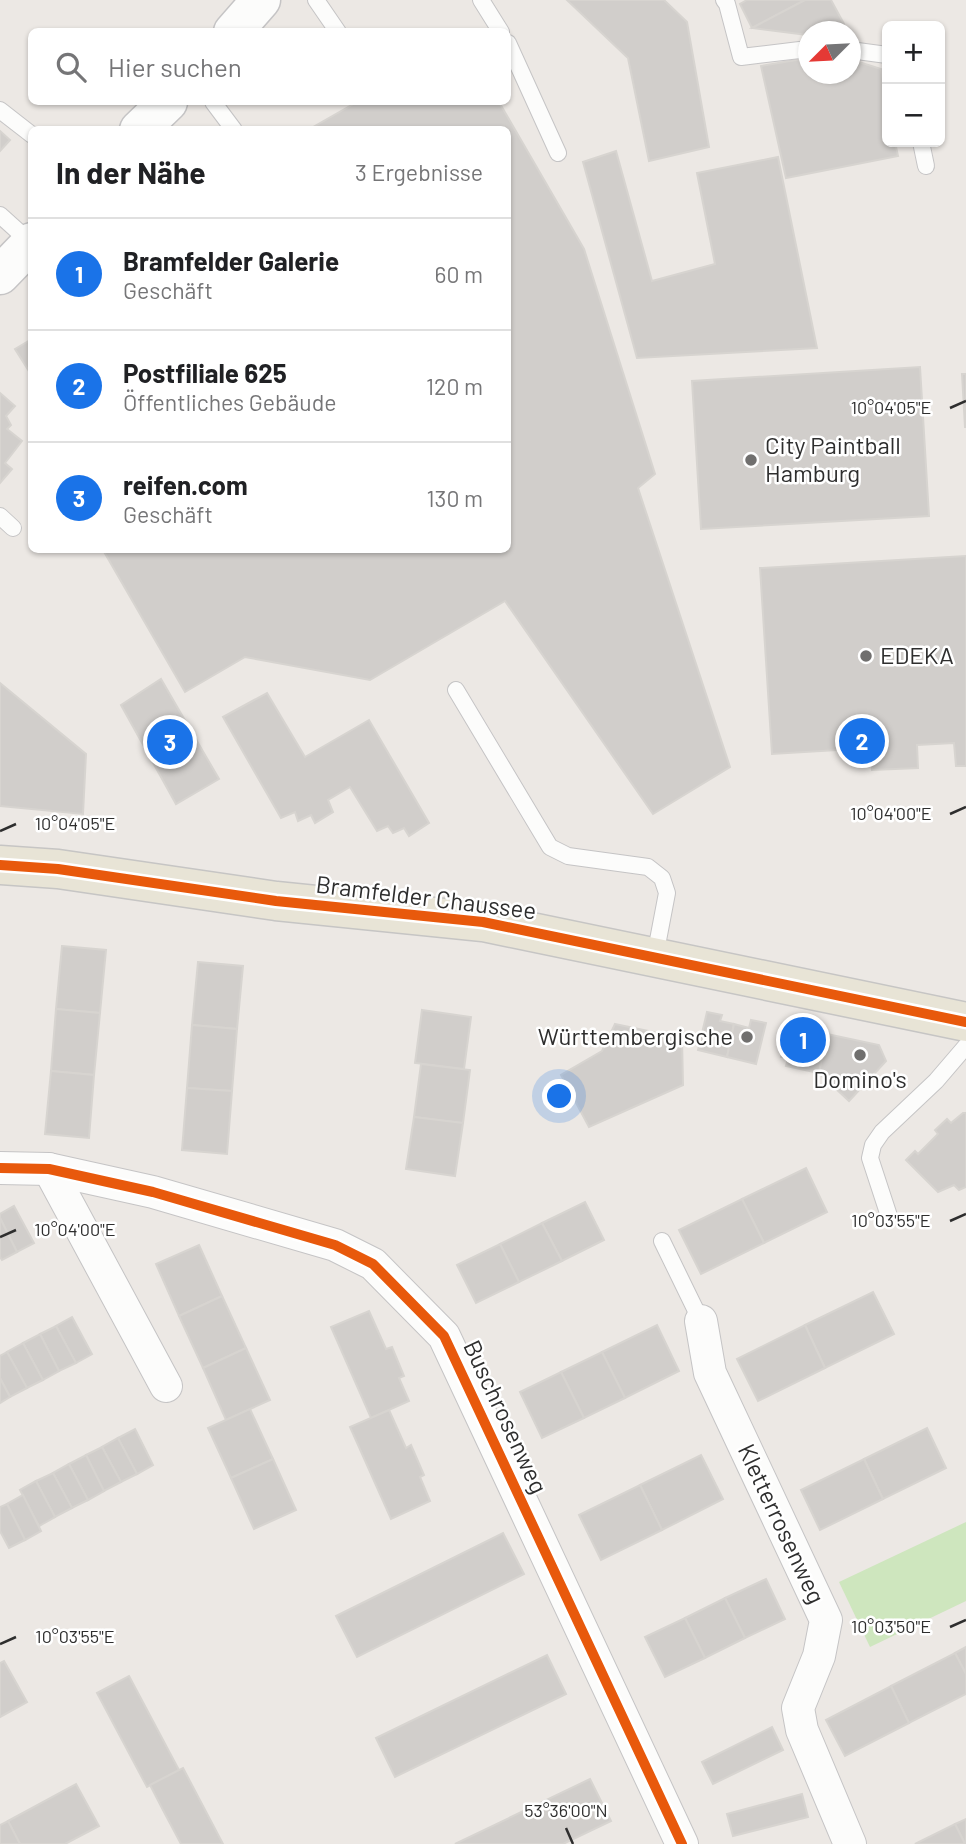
<!DOCTYPE html>
<html lang="de">
<head>
<meta charset="utf-8">
<style>
  :root { --surface:#fff; --page:#f6f6f6; --text:#202124; --muted:#757577; --line:#e0e0e0; --accent:#1a73e8 }
  body { margin:0; font-family:Barlow,sans-serif; background:var(--page); color:var(--text) }
  .controls { position:absolute; right:21px; top:21px; display:grid; overflow:hidden; border-radius:10px; box-shadow:0 2px 5px #0004 }
  .controls button { width:63px; height:63px; display:grid; place-items:center; padding:0; border:0; border-bottom:2px solid var(--line); background:var(--surface); color:var(--text); font:35px sans-serif }
  .compass { position:absolute; left:798px; top:21px; width:63px; height:63px; border-radius:50%; background:var(--surface); box-shadow:0 2px 5px #0004; rotate:246deg }
  .you { position:absolute; left:560px; top:1097px; width:24px; height:24px; margin:-18px; border:5px solid #fff; border-radius:50%; background:#1a73e8; box-shadow:0 0 0 10px #1a73e833 }
  .badge { display:grid; place-items:center; width:46px; height:46px; border-radius:50%; background:var(--accent); color:#fff; font-size:23px; font-weight:700 }
  .pin { position:absolute; translate:-50% -50%; border:4px solid #fff; box-shadow:0 2px 7px #0006 }
  .list { margin:0; padding:0; list-style:none }
  h2 { display:flex; justify-content:space-between; align-items:center; height:91px; margin:0; padding:0 28px; font-size:30px }
  h2 small { font-size:23px; font-weight:400; color:var(--muted) }
  .list li { display:grid; grid-template-columns:46px 1fr auto; gap:21px; align-items:center; box-sizing:border-box; height:112px; padding:0 28px; border-top:2px solid var(--line) }
  .list b { display:block; font-size:26px; white-space:nowrap }
  .list p { margin:0; font-size:23px; white-space:nowrap; color:var(--muted) }
  .list em { font-size:23px; font-style:normal; color:var(--muted) }
  .icon { flex:none; width:38px; height:38px; fill:none; stroke:currentColor; stroke-width:2; stroke-linecap:round; stroke-linejoin:round }
  .map { position:relative; flex:none; width:966px; height:1844px; overflow:hidden }
  .search { position:absolute; background:var(--surface); box-shadow:0 2px 5px #0004; left:28px; top:28px; width:483px; height:77px; display:flex; align-items:center; gap:18px; box-sizing:border-box; padding:0 24px; border-radius:10px; color:var(--muted); font-size:26px }
  .panel { position:absolute; background:var(--surface); box-shadow:0 2px 5px #0004; left:28px; top:126px; width:483px; height:427px; border-radius:10px }
  .map>svg:first-child { display:block }
  .green { fill:#cee6be }
  .building { fill:#d1cecb; stroke:#d7d4d0; stroke-width:2 }
  .lines { fill:none; stroke-linecap:round; stroke-linejoin:round }
  .lane-casing { stroke:#c5c4c5; stroke-width:18 }
  .street-casing { stroke:#c5c4c5; stroke-width:34 }
  .secondary-casing { stroke:#c5c4c5; stroke-width:41 }
  .primary-casing { stroke:#c6c5c4; stroke-width:41 }
  .lane { stroke:#fcfcfb; stroke-width:16 }
  .street { stroke:#fcfcfb; stroke-width:32 }
  .secondary { stroke:#fcfcfb; stroke-width:38 }
  .primary { stroke:#e8e4d6; stroke-width:38 }
  .cycleway-casing { stroke:#fff; stroke-width:15 }
  .cycleway { stroke:#e8590c; stroke-width:10 }
  .ticks { fill:none; stroke:#2e2e2e; stroke-width:2.5 }
  .poi-dot { fill:#706f6e; stroke:#fff; stroke-width:2.5 }
  .labels { text-anchor:middle; stroke-width:5; stroke-linejoin:round; paint-order:stroke }
  .poi-label { font-size:24px; fill:#2e2e2e; stroke:#fff; text-anchor:start }
  .street-label { font-size:24px; fill:#2e2e2e; stroke:#fff }
  .ticks-label { font-size:18px; text-anchor:middle; fill:#2e2e2e; stroke:#fff; stroke-width:5; stroke-linejoin:round; paint-order:stroke }
</style>
</head>
<body>
<div class="map">
<svg width="966" height="1844" viewBox="0 0 966 1844">
  <rect width="100%" height="100%" fill="#ece8e4"/>
  <path class="green" d="M966,1522V1601L870,1647L839,1582Z"/>
  <g class="building">
    <path d="M567,0H664L687,22L709,147L649,161L628,58Z"/>
    <path d="M747,0H805L752,28L740,4Z"/>
    <path d="M805,0H831L844,24L832,32H808V35L752,28Z"/>
    <path d="M808,58V74H850V59L881,69L887,100V142H895L898,156L786,178L761,66Z"/>
    <path d="M357,102H499L584,249L655,474L638,488L730,767L653,814L505,601L370,680L245,657L185,692L103,550H508V130H308Z"/>
    <path d="M0,131L10,140L0,151Z"/>
    <path d="M616,151L652,281L715,264L697,173L778,157L817,348L637,358L583,162Z"/>
    <path d="M32,339V376L15,349Z"/>
    <path d="M920,367L929,516L701,529L692,381Z"/>
    <path d="M962,374H966V427H965Z"/>
    <path d="M0,393L15,406L6,416L11,425L7,429L22,441L5,463L12,469L0,483Z"/>
    <path d="M966,556V766H956L954,743L917,745L918,768L872,770L871,748L772,754L760,568Z"/>
    <path d="M161,679L219,779L176,804L121,705Z"/>
    <path d="M0,683L86,754L83,814L0,806Z"/>
    <path d="M267,693L305,757L369,720L429,823L409,836L404,828L393,833L388,826L377,831L350,787L328,800L333,812L315,823L311,815L298,821L295,812L281,818L223,717Z"/>
    <path d="M62,946L106,950L100,1013L56,1009Z"/>
    <path d="M198,962L243,966L237,1029L192,1025Z"/>
    <path d="M56,1009L100,1013L94,1075L51,1071Z"/>
    <path d="M422,1010L471,1017L464,1069L415,1063Z"/>
    <path d="M707,1012L722,1015L720,1021L734,1024L727,1057L698,1050Z"/>
    <path d="M751,1020L766,1023L756,1064L727,1057L734,1024L749,1028Z"/>
    <path d="M615,1024L682,1038L683,1085L589,1127L561,1075L602,1051Z"/>
    <path d="M192,1025L237,1029L232,1091L187,1088Z"/>
    <path d="M794,1026L827,1034L819,1073L786,1066L788,1058L781,1057L786,1036L791,1037Z"/>
    <path d="M827,1034L879,1045L886,1061L849,1101L819,1073Z"/>
    <path d="M421,1064L470,1070L463,1123L414,1117Z"/>
    <path d="M51,1071L94,1075L89,1138L45,1134Z"/>
    <path d="M187,1088L232,1091L227,1154L182,1150Z"/>
    <path d="M963,1113H966V1187L959,1190L954,1185L938,1192L906,1160L915,1151L918,1154L938,1134L935,1130L947,1119L951,1123Z"/>
    <path d="M414,1117L463,1123L455,1176L406,1169Z"/>
    <path d="M806,1168L827,1212L764,1243L742,1199Z"/>
    <path d="M742,1199L764,1243L701,1274L679,1230Z"/>
    <path d="M585,1202L604,1240L562,1261L542,1223Z"/>
    <path d="M14,1206L34,1243L17,1252L0,1218V1214Z"/>
    <path d="M0,1218L17,1252L2,1260L0,1257Z"/>
    <path d="M542,1223L562,1261L519,1282L500,1244Z"/>
    <path d="M500,1244L519,1282L476,1303L457,1265Z"/>
    <path d="M199,1245L222,1296L179,1316L156,1264Z"/>
    <path d="M873,1292L894,1334L825,1368L805,1325Z"/>
    <path d="M222,1296L246,1348L203,1368L179,1316Z"/>
    <path d="M369,1311L386,1349L392,1347L404,1376L399,1378L409,1401L371,1418L331,1327Z"/>
    <path d="M72,1317L92,1354L76,1363L56,1326Z"/>
    <path d="M657,1325L679,1371L625,1398L602,1352Z"/>
    <path d="M805,1325L825,1368L758,1401L737,1359Z"/>
    <path d="M56,1326L76,1363L59,1371L40,1334Z"/>
    <path d="M40,1334L59,1371L43,1380L23,1343Z"/>
    <path d="M23,1343L43,1380L27,1388L7,1352Z"/>
    <path d="M246,1348L270,1400L226,1420L203,1368Z"/>
    <path d="M7,1352L27,1388L10,1397L0,1378V1356Z"/>
    <path d="M602,1352L625,1398L584,1418L561,1372Z"/>
    <path d="M561,1372L584,1418L542,1438L520,1392Z"/>
    <path d="M0,1378L10,1397L0,1403Z"/>
    <path d="M250,1409L273,1459L231,1478L208,1428Z"/>
    <path d="M389,1410L406,1448L411,1445L424,1475L420,1477L430,1501L391,1519L350,1427Z"/>
    <path d="M927,1428L946,1468L883,1499L864,1459Z"/>
    <path d="M135,1429L153,1465L137,1474L118,1438Z"/>
    <path d="M118,1438L137,1474L121,1482L102,1447Z"/>
    <path d="M102,1447L121,1482L104,1491L86,1455Z"/>
    <path d="M86,1455L104,1491L88,1500L69,1464Z"/>
    <path d="M701,1455L723,1499L662,1530L640,1485Z"/>
    <path d="M273,1459L296,1510L254,1529L231,1478Z"/>
    <path d="M864,1459L883,1499L820,1530L801,1490Z"/>
    <path d="M69,1464L88,1500L72,1508L53,1473Z"/>
    <path d="M53,1473L72,1508L55,1517L36,1481Z"/>
    <path d="M36,1481L55,1517L39,1526L20,1490Z"/>
    <path d="M640,1485L662,1530L601,1560L579,1515Z"/>
    <path d="M23,1495L41,1531L25,1540L7,1504Z"/>
    <path d="M7,1504L25,1540L9,1548L0,1531V1507Z"/>
    <path d="M503,1533L524,1574L357,1657L336,1616Z"/>
    <path d="M766,1579L785,1619L745,1638L725,1598Z"/>
    <path d="M725,1598L745,1638L705,1658L685,1618Z"/>
    <path d="M685,1618L705,1658L665,1677L645,1637Z"/>
    <path d="M966,1647V1674L955,1653Z"/>
    <path d="M955,1653L966,1674V1694L909,1723L891,1686Z"/>
    <path d="M547,1655L566,1694L395,1777L376,1738Z"/>
    <path d="M4,1661L27,1702L0,1717V1663Z"/>
    <path d="M129,1676L179,1770L147,1787L97,1693Z"/>
    <path d="M891,1686L909,1723L845,1756L826,1720Z"/>
    <path d="M772,1727L783,1750L713,1784L702,1762Z"/>
    <path d="M183,1768L223,1844H181L164,1812L150,1785Z"/>
    <path d="M590,1779L611,1821L563,1844H455Z"/>
    <path d="M76,1784L99,1826L65,1844H20L8,1821Z"/>
    <path d="M802,1794L808,1817L733,1836L727,1814Z"/>
    <path d="M966,1819V1844H965L955,1824Z"/>
    <path d="M8,1821L20,1844H0V1825Z"/>
    <path d="M955,1824L965,1844H915Z"/>
  </g>
  <g class="lines">
    <defs>
      <g id="lane">
        <path d="M316,0L338,32"/>
        <path d="M481,0L501,32"/>
        <path d="M724,0L727,4L741,57L808,49"/>
        <path d="M508,43L558,153"/>
        <path d="M850,50L887,55"/>
        <path d="M213,102L234,130"/>
        <path d="M0,110L32,135"/>
        <path d="M921,142L926,166"/>
        <path d="M0,215L31,243"/>
        <path d="M0,516L13,528"/>
        <path d="M456,690L550,847L568,856L648,867L662,878L667,893L655,956"/>
        <path d="M889,1216L870,1158L873,1145L882,1132L936,1081L966,1046"/>
        <path d="M662,1241L701,1321"/>
      </g>
      <g id="street">
        <path d="M0,1168L49,1169L153,1192L335,1245L373,1264L444,1336L682,1844"/>
        <path d="M49,1169L166,1386"/>
        <path d="M701,1321L710,1373L826,1620L819,1656L798,1708L802,1730L850,1844"/>
      </g>
      <g id="secondary">
        <path d="M233,32L261,0"/>
        <path d="M139,130L168,102"/>
        <path d="M0,275L32,242"/>
      </g>
      <path id="primary" d="M0,865L58,869L276,901L483,922L966,1022"/>
    </defs>
    <use href="#lane" class="lane-casing"/>
    <use href="#street" class="street-casing"/>
    <use href="#secondary" class="secondary-casing"/>
    <use href="#primary" class="primary-casing"/>
    <use href="#lane" class="lane"/>
    <use href="#street" class="street"/>
    <use href="#secondary" class="secondary"/>
    <use href="#primary" class="primary"/>
    <defs>
      <g id="cycleway">
        <path d="M0,865L58,869L276,901L483,922L966,1022"/>
        <path d="M0,1168L49,1169L153,1192L335,1245L373,1264L444,1336L682,1844"/>
      </g>
    </defs>
    <use href="#cycleway" class="cycleway-casing"/>
    <use href="#cycleway" class="cycleway"/>
  </g>
  <path class="ticks" d="M950,408L966,401M950,814L966,807M0,831L16,824M950,1221L966,1214M0,1237L16,1230M950,1627L966,1620M0,1644L16,1637M566,1828L573,1844"/>
  <g class="poi-dot">
    <circle cx="751" cy="460" r="7"/>
    <circle cx="866" cy="656" r="7"/>
    <circle cx="747" cy="1037" r="7"/>
    <circle cx="860" cy="1055" r="7"/>
  </g>
  <g class="labels">
    <g class="poi-label">
      <text x="765" y="454">City Paintball<tspan x="765" dy="28">Hamburg</tspan></text>
      <text x="880" y="664">EDEKA</text>
      <text x="733" y="1045" text-anchor="end">Württembergische</text>
      <text x="860" y="1088" text-anchor="middle">Domino's</text>
    </g>
    <g class="street-label">
      <text transform="translate(426 898) rotate(7)" y="8">Bramfelder Chaussee</text>
      <text transform="translate(505 1417) rotate(65)" y="8">Buschrosenweg</text>
      <text transform="translate(781 1524) rotate(65)" y="8">Kletterrosenweg</text>
    </g>
  </g>
  <g class="ticks-label">
    <text x="891" y="414">10°04'05"E</text>
    <text x="891" y="820">10°04'00"E</text>
    <text x="75" y="830">10°04'05"E</text>
    <text x="891" y="1227">10°03'55"E</text>
    <text x="75" y="1236">10°04'00"E</text>
    <text x="891" y="1633">10°03'50"E</text>
    <text x="75" y="1643">10°03'55"E</text>
    <text x="566" y="1817">53°36'00"N</text>
  </g>
</svg>
<div class="controls">
<button>+</button>
<button>−</button>
</div>
<svg class="compass" viewBox="-18 -18 36 36"><path d="M0-13l5 13h-10z" fill="#e53935"/><path d="M0 13l5-13h-10z" fill="#757577"/></svg>
<div class="you"></div>
<div class="pin badge" style="left:803px;top:1040px">1</div>
<div class="pin badge" style="left:862px;top:741px">2</div>
<div class="pin badge" style="left:170px;top:742px">3</div>
<div class="search"><svg class="icon" aria-label="search" viewBox="0 0 24 24"><circle cx="10" cy="10" r="6"/><path d="M15 15l6 6"/></svg>Hier suchen</div>
<section class="panel">
<h2>In der Nähe<small>3 Ergebnisse</small></h2>
<ul class="list">
<li><span class="badge">1</span><div><b>Bramfelder Galerie</b><p>Geschäft</p></div><em>60 m</em></li>
<li><span class="badge">2</span><div><b>Postfiliale 625</b><p>Öffentliches Gebäude</p></div><em>120 m</em></li>
<li><span class="badge">3</span><div><b>reifen.com</b><p>Geschäft</p></div><em>130 m</em></li>
</ul>
</section>
</div>
</body>
</html>
